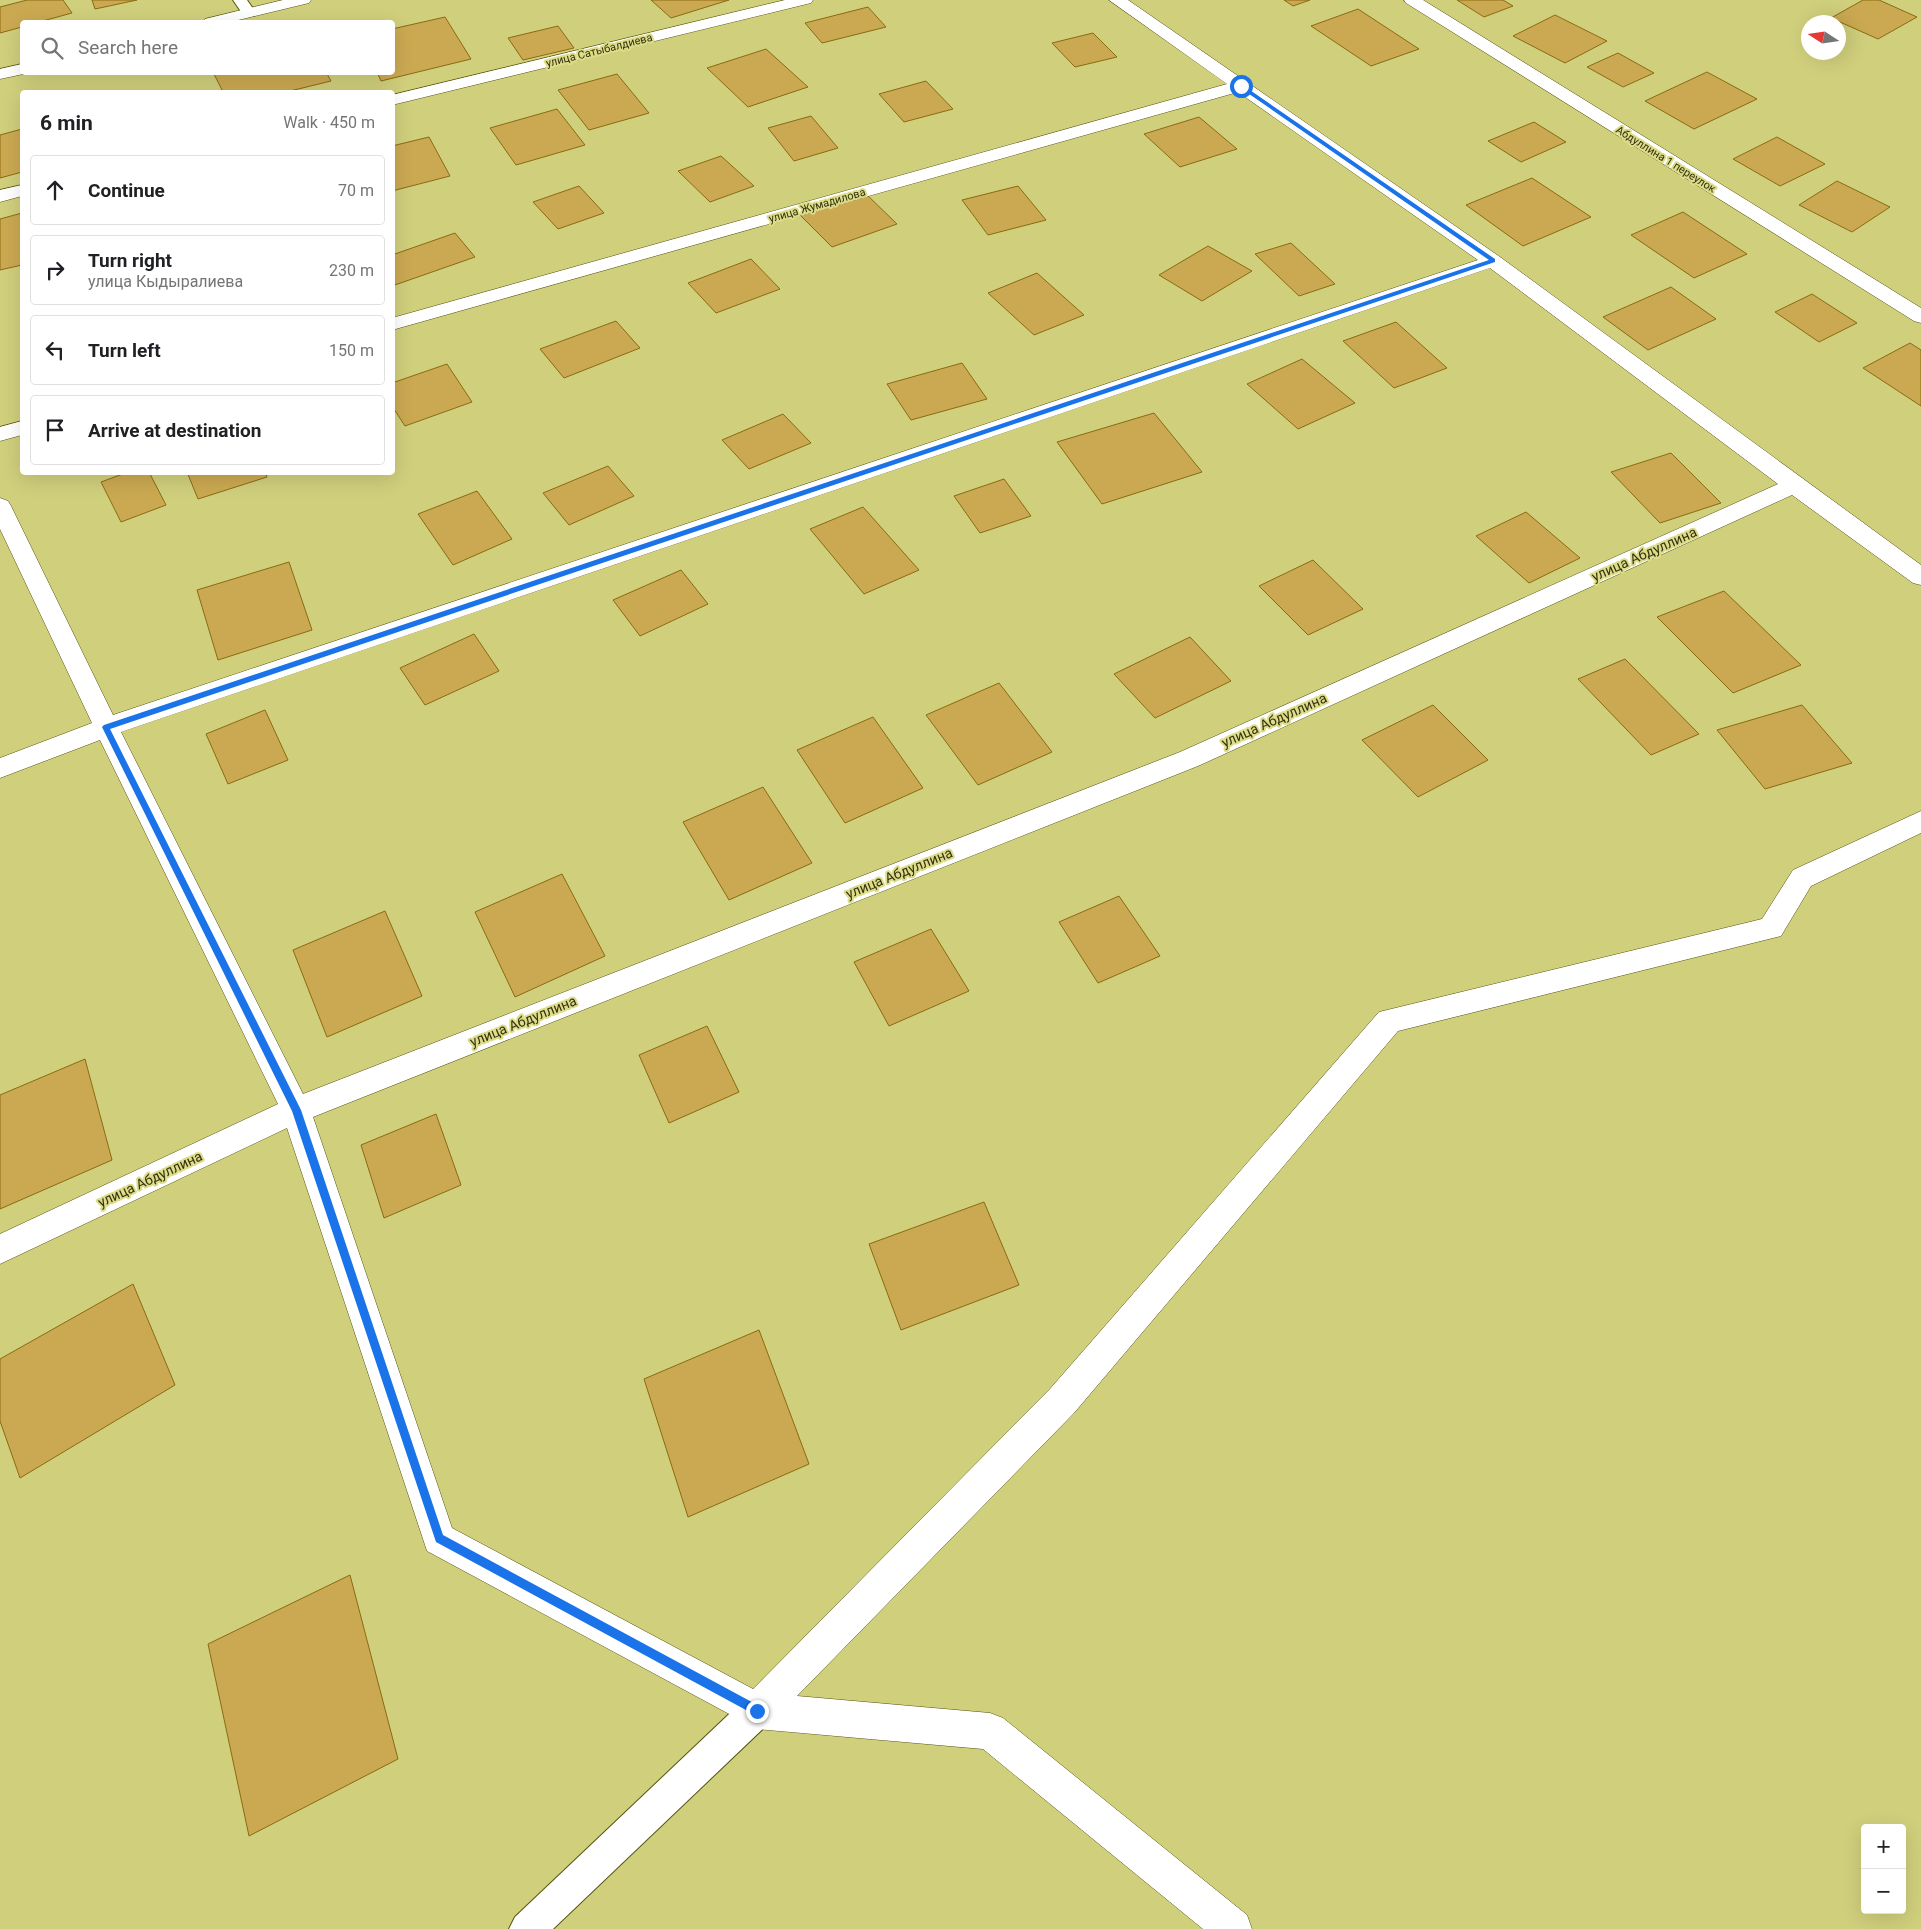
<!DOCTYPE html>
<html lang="en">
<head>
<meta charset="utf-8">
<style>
  :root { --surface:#fff; --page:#f6f6f6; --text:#202124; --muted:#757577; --line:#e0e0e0 }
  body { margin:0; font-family:Roboto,sans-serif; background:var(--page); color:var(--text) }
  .controls { position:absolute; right:15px; bottom:15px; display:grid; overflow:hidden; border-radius:5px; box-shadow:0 5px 20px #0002 }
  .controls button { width:45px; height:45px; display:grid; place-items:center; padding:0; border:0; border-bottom:1px solid var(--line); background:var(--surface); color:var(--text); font:25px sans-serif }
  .compass { position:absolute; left:1801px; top:15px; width:45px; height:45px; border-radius:50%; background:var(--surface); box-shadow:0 5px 20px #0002; rotate:282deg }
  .stop { position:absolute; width:15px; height:15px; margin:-11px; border:4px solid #1a73e8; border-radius:50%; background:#fff }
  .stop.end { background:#1a73e8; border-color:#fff; box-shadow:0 1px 5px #0008 }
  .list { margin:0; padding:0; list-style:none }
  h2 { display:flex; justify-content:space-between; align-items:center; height:65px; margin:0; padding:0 20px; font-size:21px }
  h2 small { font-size:16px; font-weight:400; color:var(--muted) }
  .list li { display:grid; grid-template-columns:32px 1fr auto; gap:15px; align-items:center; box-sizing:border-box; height:70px; margin:0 10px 10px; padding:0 10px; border:1px solid var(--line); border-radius:5px }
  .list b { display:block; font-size:19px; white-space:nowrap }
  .list p { margin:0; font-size:16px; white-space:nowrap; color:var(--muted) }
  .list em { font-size:16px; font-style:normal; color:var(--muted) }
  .icon { flex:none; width:28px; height:28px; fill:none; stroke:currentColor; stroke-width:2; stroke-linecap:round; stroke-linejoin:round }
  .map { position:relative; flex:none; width:1921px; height:1929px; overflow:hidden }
  .search { position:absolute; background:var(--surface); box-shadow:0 5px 20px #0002; left:20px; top:20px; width:375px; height:55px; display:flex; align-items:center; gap:12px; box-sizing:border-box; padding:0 18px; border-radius:5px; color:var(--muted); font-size:19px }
  .panel { position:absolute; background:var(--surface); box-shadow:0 5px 20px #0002; left:20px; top:90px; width:375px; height:385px; border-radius:5px }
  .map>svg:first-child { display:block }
  .building { fill:#cba952; stroke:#896b11 }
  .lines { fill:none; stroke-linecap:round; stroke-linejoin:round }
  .lane-casing { stroke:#555310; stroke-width:2 }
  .street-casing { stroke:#555310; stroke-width:1 }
  .lane { fill:#fff; fill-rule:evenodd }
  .street { fill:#fff; fill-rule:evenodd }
  .route { fill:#1a73e8 }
  .labels { text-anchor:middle; stroke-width:4; stroke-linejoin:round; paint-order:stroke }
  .far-street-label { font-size:11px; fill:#32310e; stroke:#dddc89 }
  .street-label { font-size:14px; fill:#32310e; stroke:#dddc89 }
</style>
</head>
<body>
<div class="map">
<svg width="1921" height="1929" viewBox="0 0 1921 1929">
  <rect width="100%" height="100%" fill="#d0cf7c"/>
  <g class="building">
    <path d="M27,0H63L72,13L39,22H22V27L0,33V7Z"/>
    <path d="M92,0H137L95,9Z"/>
    <path d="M651,0H729L671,18Z"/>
    <path d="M1284,0H1310L1293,6Z"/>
    <path d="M1457,0H1503L1513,6L1484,17Z"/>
    <path d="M1863,0H1879L1917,17L1878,39L1831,18Z"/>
    <path d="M868,7L886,27L822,43L805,23Z"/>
    <path d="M1358,9L1419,49L1371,66L1311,26Z"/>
    <path d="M1555,15L1607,41L1565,63L1513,36Z"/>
    <path d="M445,17L471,59L381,81L377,72H392V29Z"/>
    <path d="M558,26L574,48L523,60L508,38Z"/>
    <path d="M1093,33L1117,57L1075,67L1052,43Z"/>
    <path d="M766,49L808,87L748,107L707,68Z"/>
    <path d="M1618,53L1654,73L1623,87L1587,67Z"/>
    <path d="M213,72H326L331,81L286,92H223Z"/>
    <path d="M1707,72L1757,99L1694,129L1645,101Z"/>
    <path d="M617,74L649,113L589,130L558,90Z"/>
    <path d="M926,81L953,109L904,122L879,94Z"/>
    <path d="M557,109L585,145L516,165L490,128Z"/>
    <path d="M811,116L838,148L794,161L768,128Z"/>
    <path d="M1199,117L1237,149L1180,167L1144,134Z"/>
    <path d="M1534,122L1566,142L1521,162L1488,141Z"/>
    <path d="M22,129V172L0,178V135Z"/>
    <path d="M429,137L450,176L392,191V146Z"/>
    <path d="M1777,137L1825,164L1780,186L1733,159Z"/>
    <path d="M721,156L754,186L710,202L678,171Z"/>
    <path d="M1532,178L1591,217L1523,246L1466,205Z"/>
    <path d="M1837,181L1890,207L1852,232L1799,205Z"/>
    <path d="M579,186L604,213L558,229L533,202Z"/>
    <path d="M1018,186L1046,220L988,235L962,200Z"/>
    <path d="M864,192L897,224L832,247L800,215Z"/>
    <path d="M1683,212L1747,254L1694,278L1631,235Z"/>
    <path d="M22,213V265L0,270V219Z"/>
    <path d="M455,233L475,257L392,286V255Z"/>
    <path d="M1291,243L1335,284L1299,296L1255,254Z"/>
    <path d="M1208,246L1252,271L1202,301L1159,275Z"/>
    <path d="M751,259L780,289L716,313L688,283Z"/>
    <path d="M1037,273L1084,315L1034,335L988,293Z"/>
    <path d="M1671,287L1716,319L1648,350L1603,317Z"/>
    <path d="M1812,294L1857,323L1819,342L1775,312Z"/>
    <path d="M616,321L640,348L564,378L540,349Z"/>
    <path d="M1396,322L1447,368L1394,388L1343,341Z"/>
    <path d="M1910,343L1921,350V406L1863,368Z"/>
    <path d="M1302,359L1355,403L1298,429L1247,384Z"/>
    <path d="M962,363L987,399L911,420L887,384Z"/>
    <path d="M447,364L472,402L405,426L392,406V383Z"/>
    <path d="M1154,413L1202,472L1102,504L1057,442Z"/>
    <path d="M783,414L811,443L749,469L722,440Z"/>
    <path d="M1671,453L1721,503L1660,523L1611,472Z"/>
    <path d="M608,466L634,496L569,525L543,493Z"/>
    <path d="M128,472H149L166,505L121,522L101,482Z"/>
    <path d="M187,472H265L267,477L198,499Z"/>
    <path d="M1004,479L1031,516L980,533L954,496Z"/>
    <path d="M477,491L512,539L453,565L418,514Z"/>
    <path d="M863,507L919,570L864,594L810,529Z"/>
    <path d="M1526,512L1580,558L1529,583L1476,536Z"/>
    <path d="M1313,560L1363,609L1308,635L1259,586Z"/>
    <path d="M289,562L312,630L218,660L197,590Z"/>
    <path d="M681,570L708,604L640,636L613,600Z"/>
    <path d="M1724,591L1801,665L1733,693L1657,617Z"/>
    <path d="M474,634L499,671L425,705L400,668Z"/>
    <path d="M1190,637L1231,681L1155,718L1114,674Z"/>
    <path d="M1625,659L1699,734L1651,755L1578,679Z"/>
    <path d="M999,683L1052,752L978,785L926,715Z"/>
    <path d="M1433,705L1488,760L1418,797L1362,740Z"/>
    <path d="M1802,705L1852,763L1765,789L1717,730Z"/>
    <path d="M265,710L288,760L228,784L206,734Z"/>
    <path d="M873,717L923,788L845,823L797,750Z"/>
    <path d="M763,787L812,863L729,900L683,822Z"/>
    <path d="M562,874L605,956L515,997L475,912Z"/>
    <path d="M1119,896L1160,956L1098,983L1059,922Z"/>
    <path d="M385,911L422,996L327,1037L293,950Z"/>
    <path d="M931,929L969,991L889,1026L854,962Z"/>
    <path d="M707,1026L739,1092L669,1123L639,1055Z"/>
    <path d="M85,1059L112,1160L0,1209V1095Z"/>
    <path d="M436,1114L461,1185L384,1218L361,1145Z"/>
    <path d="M984,1202L1019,1285L901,1330L869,1244Z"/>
    <path d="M133,1284L175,1385L20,1478L0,1421V1359Z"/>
    <path d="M759,1330L809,1464L688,1517L644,1379Z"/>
    <path d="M350,1575L398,1759L249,1836L208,1644Z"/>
  </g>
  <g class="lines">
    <defs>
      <g id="lane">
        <path d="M233,0H247L256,13L254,16H244Z"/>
        <path d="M757,1695L769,1699L773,1711L769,1723L553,1929H509L515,1917L745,1699Z"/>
      </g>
      <g id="street">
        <path d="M283,0H311L309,3L230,22H203L205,19Z"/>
        <path d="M785,0H813L811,3L392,105V95Z"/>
        <path d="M1109,0H1128L1500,257L1921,565V585L1913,583L1792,495L1198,766L313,1117L452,1528L753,1689L1050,1389L1379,1012L1762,919L1793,870L1921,811V833L1811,886L1781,936L1398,1031L1074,1413L797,1696L990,1713L1003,1718L1247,1915L1252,1929H1203L983,1749L757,1729L427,1551L287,1128L0,1264V1234L278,1104L100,740L0,778V758L92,723L0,529V498L8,501L11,506L113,715L1478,260L1238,92L392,330V318L1227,84ZM1490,268L1778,484L1180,752L303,1094L121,732Z"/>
        <path d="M1404,0H1423L1921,308V323L1914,321L1406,3Z"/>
        <path d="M22,64V72L28,73L0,79V69Z"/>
        <path d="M22,185V196L0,202V190Z"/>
        <path d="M22,421V435L0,441V427Z"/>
      </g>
    </defs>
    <use href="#lane" class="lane-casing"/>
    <use href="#street" class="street-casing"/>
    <use href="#lane" class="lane"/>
    <use href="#street" class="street"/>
  </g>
  <path class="route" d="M1241,84L1495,259V262L110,729L301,1110L443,1535L761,1707L762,1711L761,1714L757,1716L436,1542L292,1111L102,727L104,725L1489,260L1239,87Z"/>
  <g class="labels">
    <g class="far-street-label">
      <text transform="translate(599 50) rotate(-14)" y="4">улица Сатыбалдиева</text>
      <text transform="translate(1666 159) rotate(32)" y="4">Абдуллина 1 переулок</text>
      <text transform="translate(817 205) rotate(-16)" y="4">улица Жумадилова</text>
    </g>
    <g class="street-label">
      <text transform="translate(1644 554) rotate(-24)" y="5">улица Абдуллина</text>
      <text transform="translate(1274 720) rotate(-24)" y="5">улица Абдуллина</text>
      <text transform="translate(899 873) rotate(-22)" y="5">улица Абдуллина</text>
      <text transform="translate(523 1021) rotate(-22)" y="5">улица Абдуллина</text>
      <text transform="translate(150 1179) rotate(-25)" y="5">улица Абдуллина</text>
    </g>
  </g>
</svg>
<div class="controls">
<button>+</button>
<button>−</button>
</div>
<svg class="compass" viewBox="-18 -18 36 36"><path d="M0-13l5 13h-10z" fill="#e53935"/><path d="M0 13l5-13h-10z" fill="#757577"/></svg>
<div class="stop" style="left:1241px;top:86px"></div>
<div class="stop end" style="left:757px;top:1711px"></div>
<div class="search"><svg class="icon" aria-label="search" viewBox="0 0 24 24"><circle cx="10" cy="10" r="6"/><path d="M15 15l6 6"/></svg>Search here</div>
<section class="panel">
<h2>6 min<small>Walk · 450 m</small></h2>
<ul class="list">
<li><svg class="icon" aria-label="ahead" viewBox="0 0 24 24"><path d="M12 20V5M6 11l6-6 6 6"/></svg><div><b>Continue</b></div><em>70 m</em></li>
<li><svg class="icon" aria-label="right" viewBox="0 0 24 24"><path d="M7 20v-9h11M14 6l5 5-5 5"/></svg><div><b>Turn right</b><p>улица Кыдыралиева</p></div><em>230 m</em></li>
<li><svg class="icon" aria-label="left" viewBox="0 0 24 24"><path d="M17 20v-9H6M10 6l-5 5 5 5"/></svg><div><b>Turn left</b></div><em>150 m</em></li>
<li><svg class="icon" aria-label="arrive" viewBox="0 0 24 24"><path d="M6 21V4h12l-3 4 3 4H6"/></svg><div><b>Arrive at destination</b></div></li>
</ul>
</section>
</div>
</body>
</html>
